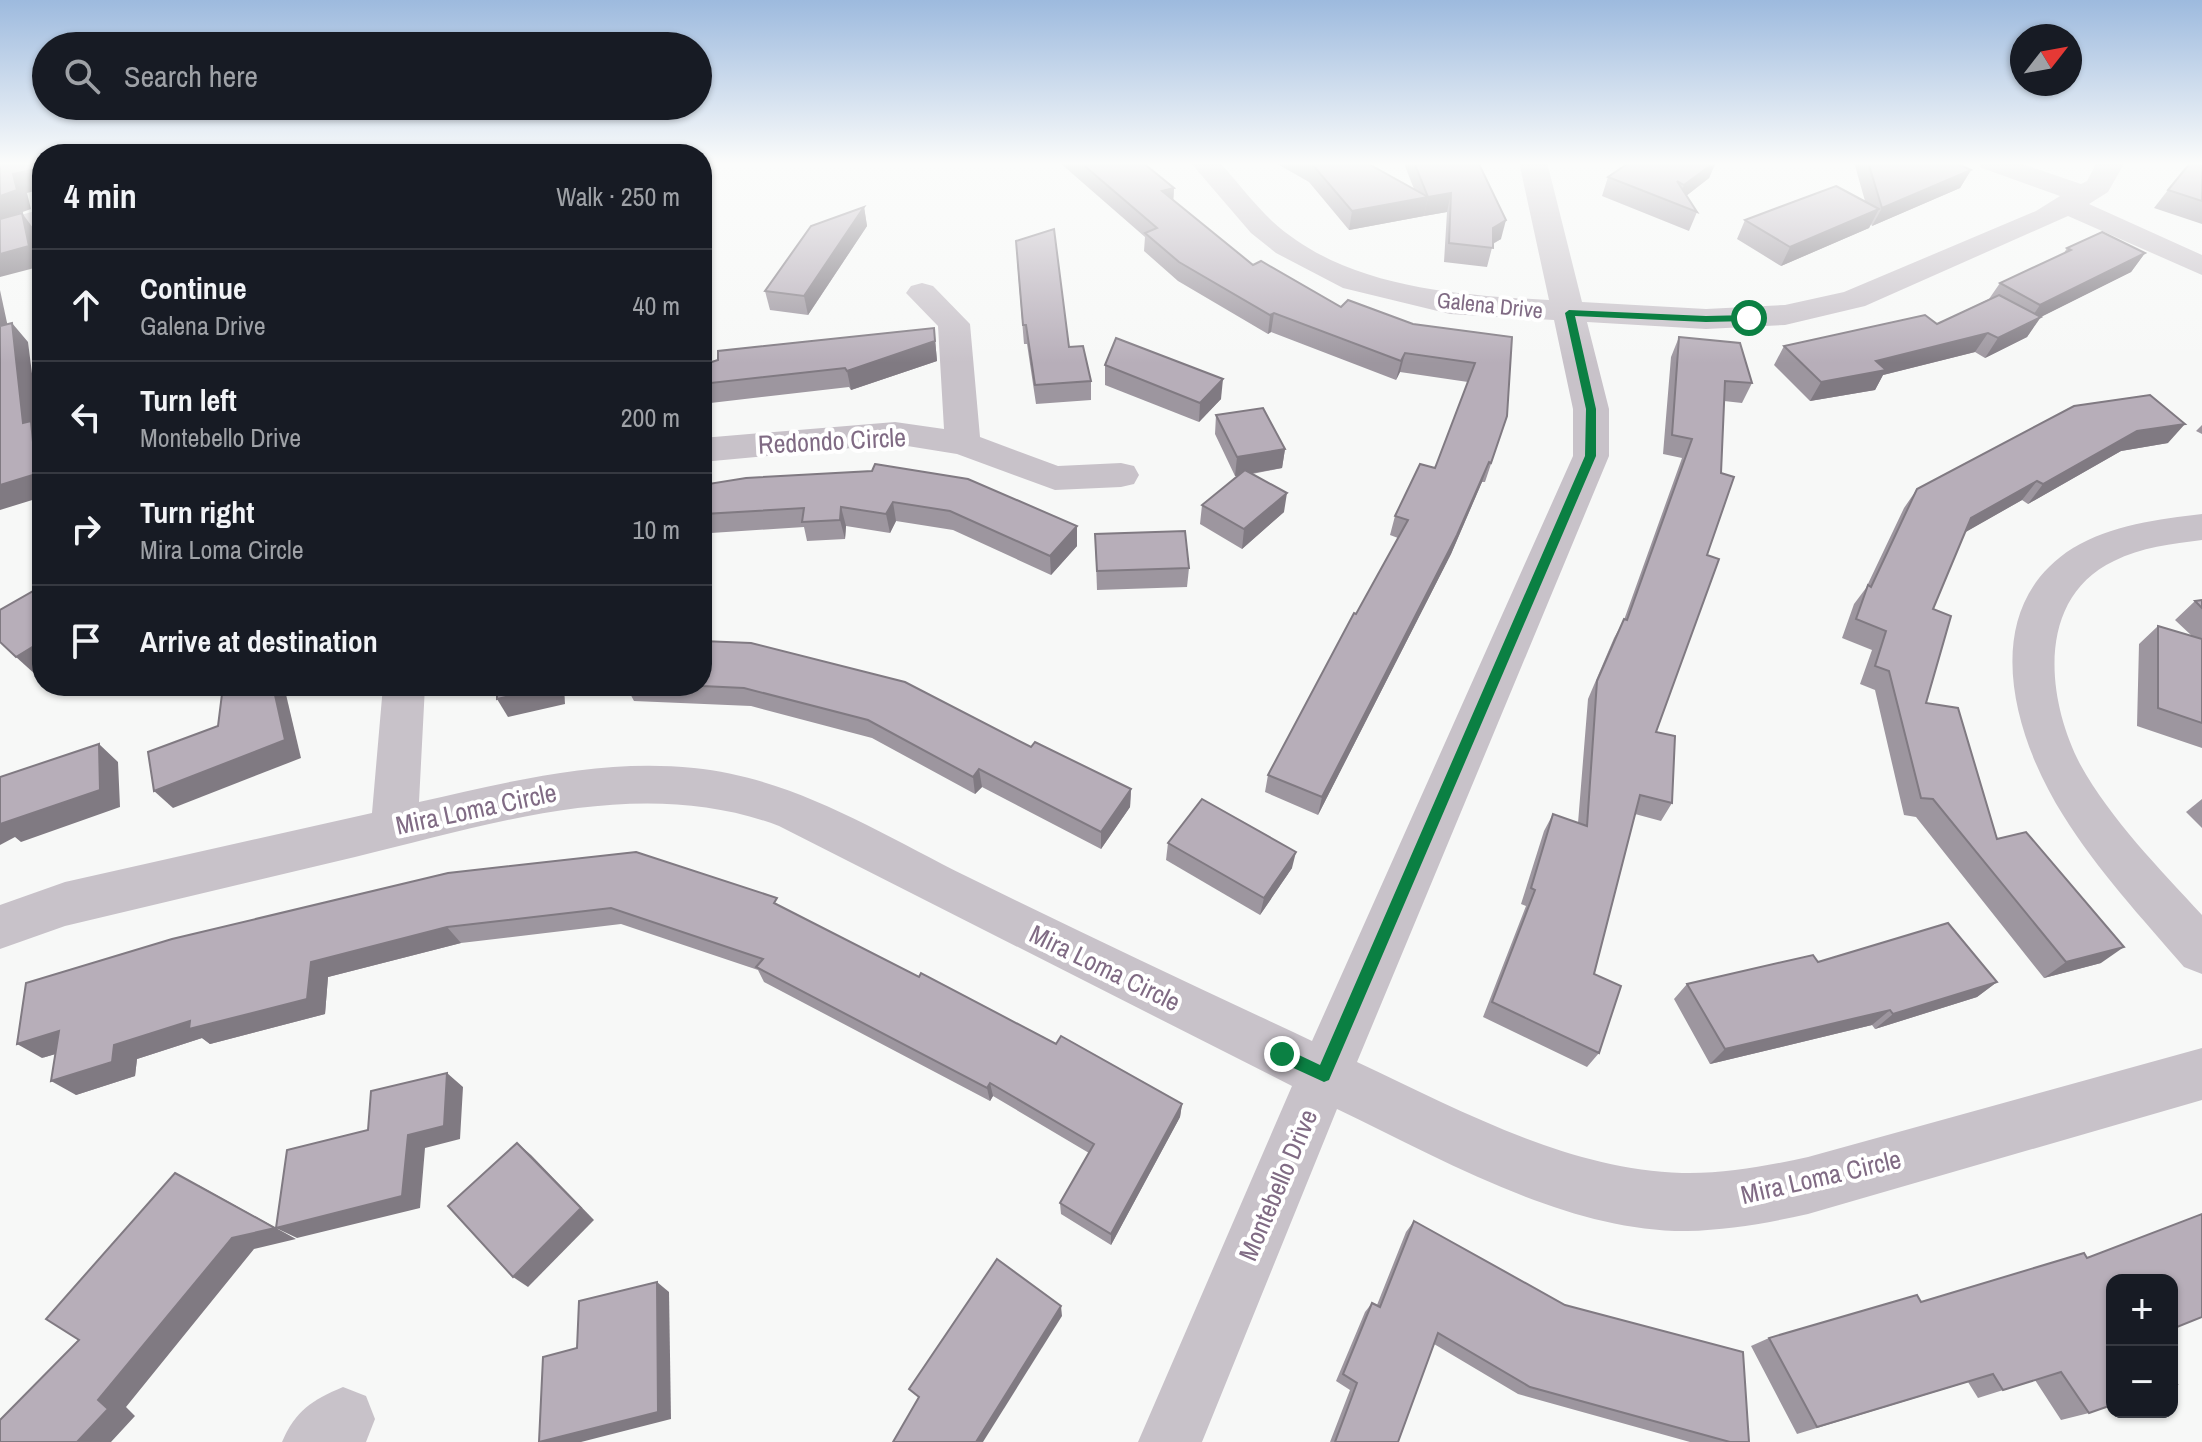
<!DOCTYPE html>
<html lang="en">
<head>
<meta charset="utf-8">
<style>
  :root { --surface:#171b24; --page:#20242c; --text:#f1f3f6; --muted:#9ea1a6; --line:#363941 }
  body { margin:0; font-family:"Archivo Narrow",sans-serif; background:var(--page); color:var(--text) }
  .controls { position:absolute; right:24px; bottom:24px; display:grid; overflow:hidden; border-radius:16px; box-shadow:0 2px 6px #0004 }
  .controls button { width:72px; height:72px; display:grid; place-items:center; padding:0; border:0; border-bottom:2px solid var(--line); background:var(--surface); color:var(--text); font:40px sans-serif }
  .compass { position:absolute; left:2010px; top:24px; width:72px; height:72px; border-radius:50%; background:var(--surface); box-shadow:0 2px 6px #0004; rotate:59deg }
  .stop { position:absolute; width:24px; height:24px; margin:-18px; border:6px solid #0b8043; border-radius:50%; background:#fff }
  .stop.end { background:#0b8043; border-color:#fff; box-shadow:0 2px 8px #0008 }
  .list { margin:0; padding:0; list-style:none }
  h2 { display:flex; justify-content:space-between; align-items:center; height:104px; margin:0; padding:0 32px; font-size:34px }
  h2 small { font-size:26px; font-weight:400; color:var(--muted) }
  .list li { display:grid; grid-template-columns:52px 1fr auto; gap:24px; align-items:center; box-sizing:border-box; height:112px; padding:0 32px; border-top:2px solid var(--line) }
  .list b { display:block; font-size:30px; white-space:nowrap }
  .list p { margin:0; font-size:26px; white-space:nowrap; color:var(--muted) }
  .list em { font-size:26px; font-style:normal; color:var(--muted) }
  .icon { flex:none; width:44px; height:44px; fill:none; stroke:currentColor; stroke-width:2; stroke-linecap:round; stroke-linejoin:round }
  .map { position:relative; flex:none; width:2202px; height:1442px; overflow:hidden }
  .search { position:absolute; background:var(--surface); box-shadow:0 2px 6px #0004; left:32px; top:32px; width:680px; height:88px; display:flex; align-items:center; gap:20px; box-sizing:border-box; padding:0 28px; border-radius:44px; color:var(--muted); font-size:30px }
  .panel { position:absolute; background:var(--surface); box-shadow:0 2px 6px #0004; left:32px; top:144px; width:680px; height:552px; border-radius:32px }
  .map>svg:first-child { display:block }
  .lines { fill:none; stroke-linecap:round; stroke-linejoin:round }
  .minor { fill:#c8c2c9; fill-rule:evenodd }
  .wall { fill:#9d969f }
  .shaded-wall { fill:#807a82 }
  .building { fill:#b7aeb9; stroke:#807a82; stroke-width:2 }
  .route { fill:#0b8043 }
  .labels { text-anchor:middle; stroke-width:8; stroke-linejoin:round; paint-order:stroke }
  .far-street-label { font-size:22px; fill:#806b84; stroke:#fff }
  .street-label { font-size:26px; fill:#806b84; stroke:#fff }
</style>
</head>
<body>
<div class="map">
<svg width="2202" height="1442" viewBox="0 0 2202 1442">
  <rect width="100%" height="100%" fill="#f7f8f7"/>
  <g class="lines">
    <g class="minor">
      <path d="M1190,162H1219C1237,181 1253,203 1272,221C1345,288 1456,295 1549,300L1519,162H1547L1582,302L1706,309L1785,305L1844,292L2036,211L2060,196L1982,168L1978,162H2017L2081,184L2087,181L2097,162H2125L2108,192L2089,204L2202,255V275L2068,216L1865,306L1785,325L1706,329L1587,322L1609,409V456L1357,1062C1460,1110 1566,1169 1682,1173C1725,1174 1767,1166 1808,1157L2202,1048V1100L1808,1214C1768,1223 1728,1230 1687,1231C1568,1232 1443,1160 1337,1109L1202,1442H1138L1292,1086L779,826C641,774 491,824 355,857C258,880 162,903 65,926L0,949V905L65,882L372,813L383,686H425L419,802C509,782 600,758 694,768C794,778 879,833 968,877C1082,933 1197,987 1312,1041L1573,456V409L1554,320L1450,314L1343,288L1276,253L1251,233Z"/>
      <path d="M42,209V227L0,239V221Z"/>
      <path d="M922,283L933,286L970,324L980,437L1058,466L1121,463L1134,466L1139,475L1134,484L1121,487L1055,490L957,454L895,444L702,462V438L895,422L944,429L938,326L906,293L911,286Z"/>
      <path d="M2202,514V540C2172,544 2141,547 2114,561C2036,598 2046,698 2080,764C2111,820 2159,868 2202,915V974L2184,967C2142,918 2097,870 2063,815C2013,736 1976,609 2073,548C2111,525 2159,519 2202,514Z"/>
      <path d="M343,1387L366,1396L375,1419L366,1442H282C295,1411 312,1400 343,1387Z"/>
    </g>
  </g>
  <g class="wall">
    <path d="M1059,162H1142L1174,188L1173,200L1253,265L1341,307L1413,324L1512,337L1507,416L1485,482H1482L1451,554L1318,815L1265,792L1268,775L1398,538L1390,535L1395,516L1435,468L1468,382L1400,372L1396,380L1271,332L1268,334L1178,281L1144,251L1145,237Z"/>
    <path d="M1274,162H1365L1414,189L1405,166L1406,162H1478L1501,239L1493,244L1487,267L1444,262L1447,212L1424,216V215V216L1349,230L1309,182Z"/>
    <path d="M1630,162H1716L1709,178L1686,196L1697,212L1689,231L1602,196L1608,177Z"/>
    <path d="M1854,162H1954L1971,170L1960,188L1872,226L1871,224L1869,228L1781,266L1737,239L1745,220L1865,201Z"/>
    <path d="M2202,162V224L2154,208L2168,190Z"/>
    <path d="M864,207L867,226L808,315L770,310L765,291Z"/>
    <path d="M2067,248L2145,253L2131,272L2040,317L2027,337L1985,358L1975,352L1883,375L1875,390L1810,401L1774,365L1784,346L1937,324L1989,299L2000,283L2064,253Z"/>
    <path d="M1017,260L1069,347L1091,381V400L1036,404L1027,344H1024Z"/>
    <path d="M934,328L937,361L851,390L849,387L702,404V365L718,360Z"/>
    <path d="M1679,337L1752,383L1742,403L1724,401L1707,555L1656,732L1672,803L1661,821L1635,814L1594,974L1599,1053L1587,1067L1483,1017L1526,906L1521,904L1544,831L1553,814L1578,823L1588,699L1614,638L1624,620L1682,458L1663,454L1671,357Z"/>
    <path d="M1105,365L1221,399L1199,422L1105,385Z"/>
    <path d="M2074,406L2168,443L2121,451L2028,504L2022,500L1965,532L1933,609L1926,703L1997,839L2101,963L2044,978L1916,817L1904,815L1875,690L1860,684L1872,650L1842,638L1854,604L1866,588L1904,508L1917,489Z"/>
    <path d="M1216,415L1285,449L1282,468L1252,474L1284,512L1242,549L1200,524L1202,505L1237,476H1235L1215,434Z"/>
    <path d="M2202,425V434L2196,431Z"/>
    <path d="M746,478L1077,526V546L1051,575L953,530L896,521L890,533L846,526L845,539L807,541L804,527L711,533V537L702,538V485Z"/>
    <path d="M1095,534L1189,568L1187,587L1097,590Z"/>
    <path d="M2202,600V748L2137,726L2139,644L2158,626L2192,636L2175,620L2195,601Z"/>
    <path d="M702,641L1031,747L1131,789L1130,807L1101,849L982,787L975,794L872,738L751,706L634,701L626,686H702Z"/>
    <path d="M2202,799V828L2186,812Z"/>
    <path d="M1168,843L1292,868L1260,915L1166,860Z"/>
    <path d="M448,873L781,907L919,977L1182,1104L1180,1117L1111,1245L1061,1214L1060,1203L1089,1153L993,1096L990,1101L764,982L758,970L621,924L461,943L328,977L325,1014L210,1044L202,1038L137,1059L135,1076L76,1095L55,1054L42,1058Z"/>
    <path d="M1997,982L1977,997L1875,1029L1872,1025L1710,1064L1674,999L1687,984Z"/>
    <path d="M1414,1221L1749,1442H1690L1518,1394L1434,1344L1398,1442H1330L1350,1390L1336,1381L1365,1312L1372,1303L1377,1305L1406,1232Z"/>
    <path d="M2087,1258L2172,1280L2089,1413L2061,1420L2035,1380L1978,1398L1968,1382L1797,1434L1751,1346L1769,1338L1921,1302Z"/>
  </g>
  <g class="shaded-wall">
    <path d="M1715,162H1716L1709,178L1677,203L1684,185Z"/>
    <path d="M42,168V189L27,193L31,209L0,220V196L13,174Z"/>
    <path d="M1971,170L1960,188L1872,226L1882,208Z"/>
    <path d="M1174,188L1173,206L1162,191Z"/>
    <path d="M1451,193L1447,212L1424,216L1428,197Z"/>
    <path d="M1428,197L1424,216L1349,230L1352,211Z"/>
    <path d="M864,207L867,226L808,315L804,296Z"/>
    <path d="M1879,209L1869,228L1781,266L1790,247Z"/>
    <path d="M22,213L36,232L42,259V266L0,277V254Z"/>
    <path d="M1506,220L1501,239L1488,246L1493,228Z"/>
    <path d="M2145,253L2131,272L2027,324L2040,305Z"/>
    <path d="M0,290L12,346L0,332Z"/>
    <path d="M1274,313L1271,332L1268,334L1270,315Z"/>
    <path d="M2041,317L2027,337L1985,358L1998,338Z"/>
    <path d="M12,323L28,342L39,429L42,433V497L0,510V485L23,423Z"/>
    <path d="M934,328L937,361L851,390L847,371Z"/>
    <path d="M1988,333L1975,352L1883,375L1875,390L1810,401L1821,382L1876,361Z"/>
    <path d="M1405,353L1400,372L1396,380L1401,361Z"/>
    <path d="M1223,379L1221,399L1199,422L1200,403Z"/>
    <path d="M2185,424L2168,443L2121,451L2028,504L2043,484L2137,431Z"/>
    <path d="M1285,449L1282,468L1235,476L1237,457Z"/>
    <path d="M1489,462L1482,482L1451,554L1318,815L1322,797Z"/>
    <path d="M2037,481L2022,500L1957,537L1971,518Z"/>
    <path d="M1287,493L1284,512L1242,549L1244,529Z"/>
    <path d="M893,502L896,521L890,533L886,514Z"/>
    <path d="M841,507L846,526L845,539L840,520Z"/>
    <path d="M704,514L711,537L702,538V518Z"/>
    <path d="M1077,526V546L1051,575L1050,556Z"/>
    <path d="M42,641V672L36,675L16,657Z"/>
    <path d="M273,686H284L301,758L173,808L154,791Z"/>
    <path d="M553,686H564L565,704L508,717L497,699Z"/>
    <path d="M99,744L118,762L120,807L21,842L15,837L0,845V818Z"/>
    <path d="M979,769L982,787L975,794L973,777Z"/>
    <path d="M1131,789L1130,807L1101,849V832Z"/>
    <path d="M1296,852L1292,868L1260,915L1264,898Z"/>
    <path d="M447,927L461,943L328,977L325,1014L210,1044L202,1038L137,1059L135,1076L76,1095L51,1081L114,1045L311,962Z"/>
    <path d="M2124,947L2101,963L2044,978L2066,962Z"/>
    <path d="M1997,982L1977,997L1875,1029L1893,1014Z"/>
    <path d="M1890,1010L1872,1025L1710,1064L1725,1049Z"/>
    <path d="M59,1031L83,1046L42,1058L17,1044Z"/>
    <path d="M447,1073L463,1087L460,1139L425,1148L420,1208L297,1238L276,1228L408,1135Z"/>
    <path d="M990,1083L993,1096L990,1101L987,1088Z"/>
    <path d="M1182,1104L1180,1117L1111,1245V1234Z"/>
    <path d="M517,1143L531,1155L594,1220L528,1287L513,1277Z"/>
    <path d="M198,1185L296,1239L254,1249L126,1407L135,1416L111,1442H77L98,1400Z"/>
    <path d="M657,1282L669,1292L671,1419L581,1442H542Z"/>
    <path d="M1061,1306L1062,1316L983,1442H976Z"/>
  </g>
  <g class="building">
    <path d="M0,162H42V168L13,174L17,190L0,196Z"/>
    <path d="M1080,162H1142L1174,188L1162,191L1253,265L1261,261L1341,307L1348,300L1413,324L1512,337L1507,416L1491,463L1489,462L1457,535L1322,797L1268,775L1354,613L1356,614L1408,520L1395,516L1420,464L1435,468L1475,363L1405,353L1401,361L1274,313L1270,315L1179,262L1145,233L1157,228Z"/>
    <path d="M1307,162H1365L1428,197L1352,211L1312,164Z"/>
    <path d="M1414,162H1478L1506,220L1493,228V248L1449,243L1451,193L1428,197Z"/>
    <path d="M1630,162H1715L1684,185L1677,181L1697,212L1608,177Z"/>
    <path d="M1868,162H1954L1971,170L1882,208Z"/>
    <path d="M2191,162H2202V201L2168,190Z"/>
    <path d="M1836,186L1879,209L1790,247L1745,220Z"/>
    <path d="M864,207L804,296L765,291L811,226Z"/>
    <path d="M22,213L29,246L0,254V219Z"/>
    <path d="M1054,229L1069,347L1083,346L1091,381L1035,385L1026,325H1023L1016,241Z"/>
    <path d="M2102,232L2145,253L2040,305L2000,283L2071,250L2067,248Z"/>
    <path d="M1999,295L2041,317L1998,338L1988,333L1876,361L1886,370L1821,382L1784,346L1925,315L1937,324Z"/>
    <path d="M12,323L23,423L31,421L36,474L0,485V326Z"/>
    <path d="M934,328L935,341L847,371L845,368L702,384V365L718,360V351Z"/>
    <path d="M1679,337L1740,343L1752,383L1725,381L1721,473L1734,477L1707,555L1719,559L1656,732L1675,736L1672,803L1640,795L1594,974L1621,986L1599,1053L1492,1002L1535,890L1531,888L1553,814L1587,826L1597,681L1624,619L1627,620L1692,439L1672,435Z"/>
    <path d="M1116,338L1223,379L1200,403L1105,365Z"/>
    <path d="M2150,395L2185,424L2137,431L2043,484L2037,481L1971,518L1933,609L1951,616L1926,703L1958,708L1997,839L2026,832L2124,947L2066,962L1933,799L1921,798L1889,671L1875,666L1886,631L1856,619L1868,585L1871,587L1917,489L2074,406Z"/>
    <path d="M1263,408L1285,449L1237,457L1216,415Z"/>
    <path d="M875,464L968,479L1077,526L1050,556L950,511L893,502L886,514L841,507L840,520L802,522L804,508L704,514V518H702V485L746,478L872,471Z"/>
    <path d="M1245,470L1287,493L1244,529L1202,505Z"/>
    <path d="M1185,531L1189,568L1097,571L1095,534Z"/>
    <path d="M42,586V641L16,657L0,642V610Z"/>
    <path d="M2202,600V608L2195,601Z"/>
    <path d="M2158,626L2202,639V723L2158,708Z"/>
    <path d="M702,641L751,643L905,682L1031,747L1035,742L1131,789L1101,832L979,769L973,777L868,720L744,688L702,686Z"/>
    <path d="M223,686H273L285,740L154,791L148,752L218,726Z"/>
    <path d="M497,686H553L497,699Z"/>
    <path d="M99,744L100,790L0,824V777Z"/>
    <path d="M1202,799L1296,852L1264,898L1168,843Z"/>
    <path d="M636,852L777,898L774,903L919,977L921,973L1056,1044L1061,1036L1182,1104L1111,1234L1060,1203L1094,1144L990,1083L987,1088L756,967L763,959L611,908L447,927L311,962L307,999L189,1029L190,1021L114,1045L112,1062L51,1081L59,1031L17,1044L26,983L172,939L448,873Z"/>
    <path d="M1948,923L1997,982L1893,1014L1890,1010L1725,1049L1687,984L1813,955L1818,962Z"/>
    <path d="M447,1073L444,1126L408,1135L402,1196L276,1228L287,1150L368,1130L371,1091Z"/>
    <path d="M517,1143L581,1208L513,1277L448,1206Z"/>
    <path d="M175,1173L275,1228L232,1238L98,1400L108,1409L77,1442H0V1420L79,1340L46,1319Z"/>
    <path d="M2202,1214V1317L2172,1329V1280H2112V1405L2089,1413L2061,1372L2003,1390L1993,1374L1817,1427L1769,1338L1917,1295L1921,1302L2084,1253L2087,1258Z"/>
    <path d="M1414,1221L1565,1305L1743,1352L1749,1442H1730L1530,1387L1438,1333L1398,1442H1335L1357,1383L1343,1374L1372,1303L1380,1307Z"/>
    <path d="M997,1259L1061,1306L976,1442H893L919,1397L909,1389Z"/>
    <path d="M657,1282L658,1412L539,1442L543,1357L577,1348L579,1301Z"/>
    <path d="M2172,1376L2177,1384L2172,1385Z"/>
  </g>
  <linearGradient id="sky" x2="0" y2="1"><stop stop-color="#9dbade"/><stop offset="0.45" stop-color="#fbfcfb"/><stop offset="1" stop-color="#fbfcfb" stop-opacity="0"/></linearGradient>
  <rect width="2202" height="363" fill="url(#sky)"/>
  <path class="route" d="M1569,310L1706,316L1749,315L1754,318L1749,321L1706,322L1575,316L1596,409V456L1329,1080L1324,1082L1276,1060L1274,1054L1282,1047L1320,1065L1585,456L1586,409L1565,313Z"/>
  <g class="labels">
    <g class="far-street-label">
      <text transform="translate(1490 305) rotate(6)" y="8">Galena Drive</text>
    </g>
    <g class="street-label">
      <text transform="translate(832 441) rotate(-3)" y="9">Redondo Circle</text>
      <text transform="translate(476 809) rotate(-12)" y="9">Mira Loma Circle</text>
      <text transform="translate(1105 968) rotate(26)" y="9">Mira Loma Circle</text>
      <text transform="translate(1821 1177) rotate(-13)" y="9">Mira Loma Circle</text>
      <text transform="translate(1278 1185) rotate(-67)" y="9">Montebello Drive</text>
    </g>
  </g>
</svg>
<div class="controls">
<button>+</button>
<button>−</button>
</div>
<svg class="compass" viewBox="-18 -18 36 36"><path d="M0-13l5 13h-10z" fill="#e53935"/><path d="M0 13l5-13h-10z" fill="#9ea1a6"/></svg>
<div class="stop" style="left:1749px;top:318px"></div>
<div class="stop end" style="left:1282px;top:1054px"></div>
<div class="search"><svg class="icon" aria-label="search" viewBox="0 0 24 24"><circle cx="10" cy="10" r="6"/><path d="M15 15l6 6"/></svg>Search here</div>
<section class="panel">
<h2>4 min<small>Walk · 250 m</small></h2>
<ul class="list">
<li><svg class="icon" aria-label="ahead" viewBox="0 0 24 24"><path d="M12 20V5M6 11l6-6 6 6"/></svg><div><b>Continue</b><p>Galena Drive</p></div><em>40 m</em></li>
<li><svg class="icon" aria-label="left" viewBox="0 0 24 24"><path d="M17 20v-9H6M10 6l-5 5 5 5"/></svg><div><b>Turn left</b><p>Montebello Drive</p></div><em>200 m</em></li>
<li><svg class="icon" aria-label="right" viewBox="0 0 24 24"><path d="M7 20v-9h11M14 6l5 5-5 5"/></svg><div><b>Turn right</b><p>Mira Loma Circle</p></div><em>10 m</em></li>
<li><svg class="icon" aria-label="arrive" viewBox="0 0 24 24"><path d="M6 21V4h12l-3 4 3 4H6"/></svg><div><b>Arrive at destination</b></div></li>
</ul>
</section>
</div>
</body>
</html>
